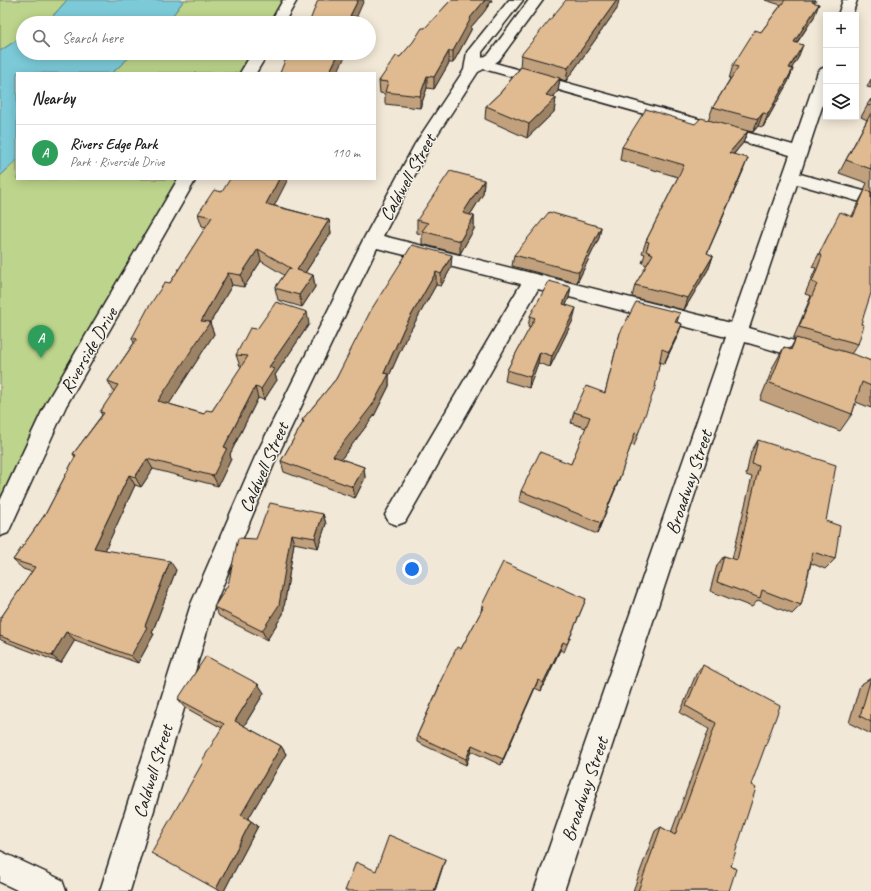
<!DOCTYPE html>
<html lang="en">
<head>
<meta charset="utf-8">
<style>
  :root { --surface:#fff; --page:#f2f2f2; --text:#222; --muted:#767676; --line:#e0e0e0; --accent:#b45309 }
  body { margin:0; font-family:Caveat,sans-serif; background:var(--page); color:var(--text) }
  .controls { position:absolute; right:12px; top:12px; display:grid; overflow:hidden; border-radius:0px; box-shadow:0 2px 10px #0003 }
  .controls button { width:36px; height:36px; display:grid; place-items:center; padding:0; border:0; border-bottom:1px solid var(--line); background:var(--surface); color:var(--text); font:20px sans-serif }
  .you { position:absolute; left:412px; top:569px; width:14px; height:14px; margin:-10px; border:3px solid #fff; border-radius:50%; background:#1a73e8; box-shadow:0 0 0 6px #1a73e833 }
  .badge { display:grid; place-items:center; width:26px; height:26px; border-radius:50%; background:var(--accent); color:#fff; font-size:13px; font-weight:700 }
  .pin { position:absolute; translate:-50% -33px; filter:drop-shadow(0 1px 2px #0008) }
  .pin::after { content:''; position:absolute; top:21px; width:14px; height:12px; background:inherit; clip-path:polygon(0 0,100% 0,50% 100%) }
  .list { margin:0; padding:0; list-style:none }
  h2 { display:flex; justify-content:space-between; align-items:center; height:52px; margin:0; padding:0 16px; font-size:17px }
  h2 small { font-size:13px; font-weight:400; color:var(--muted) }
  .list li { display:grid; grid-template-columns:26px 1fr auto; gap:12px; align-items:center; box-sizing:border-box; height:56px; padding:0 16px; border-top:1px solid var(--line) }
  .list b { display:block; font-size:15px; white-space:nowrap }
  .list p { margin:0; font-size:13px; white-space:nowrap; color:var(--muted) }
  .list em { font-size:13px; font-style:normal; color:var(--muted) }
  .icon { flex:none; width:22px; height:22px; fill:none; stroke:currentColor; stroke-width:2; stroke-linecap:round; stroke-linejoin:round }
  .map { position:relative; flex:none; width:871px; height:891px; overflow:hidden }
  .search { position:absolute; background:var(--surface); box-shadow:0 2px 10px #0003; left:16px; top:16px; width:360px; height:44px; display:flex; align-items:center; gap:10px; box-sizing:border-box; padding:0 14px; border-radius:22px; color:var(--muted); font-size:15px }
  .panel { position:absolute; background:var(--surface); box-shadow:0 2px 10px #0003; left:16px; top:72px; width:360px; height:108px; border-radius:0px }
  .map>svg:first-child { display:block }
  .green { fill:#bcd48b; stroke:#6c7854 }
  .water { fill:#7bcad8; stroke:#55848d }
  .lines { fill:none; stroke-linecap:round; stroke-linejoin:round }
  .minor-casing { stroke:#1c1c1c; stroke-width:3 }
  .major-casing { stroke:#1c1c1c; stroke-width:3 }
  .minor { fill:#f7f3e8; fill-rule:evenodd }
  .major { fill:#f7f3e8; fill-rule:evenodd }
  .wall { fill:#c1a17d; stroke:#1c1c1c }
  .shaded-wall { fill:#9d8366; stroke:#1c1c1c }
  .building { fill:#e0bb91; stroke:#1c1c1c }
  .labels { text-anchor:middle; stroke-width:3; stroke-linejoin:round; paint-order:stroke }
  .street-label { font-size:19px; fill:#1c1c1c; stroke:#f7f3e8 }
</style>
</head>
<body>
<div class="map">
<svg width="871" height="891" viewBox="0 0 871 891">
  <rect width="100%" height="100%" fill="#f2e8d7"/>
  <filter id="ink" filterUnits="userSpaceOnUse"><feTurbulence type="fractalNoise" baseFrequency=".025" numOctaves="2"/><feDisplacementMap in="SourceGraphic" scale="8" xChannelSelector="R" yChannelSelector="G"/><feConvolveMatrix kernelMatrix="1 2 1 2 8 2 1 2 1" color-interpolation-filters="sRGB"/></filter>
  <g filter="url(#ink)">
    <g class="green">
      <path d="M0,0H67C49,20 50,23 23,23V36L0,51Z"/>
      <path d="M184,0H290L277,23H167Z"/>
      <path d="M134,53H260L248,73H112Z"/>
      <path d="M17,160V179H187L14,496L0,495V176Z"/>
    </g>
    <g class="water">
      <path d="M67,0H184L167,23H43L53,16Z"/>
      <path d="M23,36V53H134L112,73H17V160L0,176V51Z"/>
    </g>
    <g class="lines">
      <defs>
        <g id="minor">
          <path d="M509,0H523L482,52V58L489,54L529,0H543L499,60L495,63L793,145L818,72L821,69L826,67V95L800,174L871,193V205L797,184L749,328L871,363V379L745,342L564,891H534L726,337L538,289L405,522L397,525L389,522L385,515L389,508L521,284L377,248L277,457L215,604L130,891H100L191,604L255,457L363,240L415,144L464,70L467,52ZM484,69L790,155L731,323L383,236L431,144L478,72Z"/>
          <path d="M843,0H857L852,15H838Z"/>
          <path d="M0,851L62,880L66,891H19L0,882Z"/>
        </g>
        <g id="major">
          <path d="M283,0H297L284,23H270Z"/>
          <path d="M252,53H268L256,73H240Z"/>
          <path d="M178,179H196L66,406L8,533L0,536V501L46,403Z"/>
        </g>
      </defs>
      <use href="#minor" class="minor-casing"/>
      <use href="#major" class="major-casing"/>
      <use href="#minor" class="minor"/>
      <use href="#major" class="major"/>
    </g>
    <g class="wall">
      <path d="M451,0H492L484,12L471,27V30L453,63H449L434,89L427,88L420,108L385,104V94L380,93L379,81L400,57Z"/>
      <path d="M765,0H816L814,3V17L797,43L798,58L791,69H793L788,82L763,127L758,126L753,132L748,131L743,143L734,154L743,171L707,253L713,256L709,268L684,310L632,297L635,285L647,265L642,263L645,254L642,253L646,241L678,177L620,160L622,147L708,120L713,107L730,79H729L733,65L761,32L781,5Z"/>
      <path d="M617,9L566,81L560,79L558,91L553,97L556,98L554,112L527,138L485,119L486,106L501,92L520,68L521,55Z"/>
      <path d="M871,79V88L867,87Z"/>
      <path d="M871,99V192L864,190L867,183L839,173L867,120L861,117Z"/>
      <path d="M484,180L483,194L470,215L474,216V229L460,254L422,244V234L417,233V220Z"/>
      <path d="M865,190L861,324L858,344L851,354L871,361V408L856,402L852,414L840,431L760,400L774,365L784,347L790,349L795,340L793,339L811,296L805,294L816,268L812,267L834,225L852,216L858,203Z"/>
      <path d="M222,192L329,220L331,233L305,273L313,275L315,287L302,307L278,300L275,288L284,275L261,261L244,287L232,285L210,323L214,334L169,404L204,414L212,411L242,366H240L236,355L257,329L309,324L275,375L277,380L264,400L258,398L230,454L231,459L218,486L153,469L141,487L135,485L105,550L176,570L152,633L154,634L138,663L75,640L61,663L1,640L0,639V619L32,572L23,569L13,560L46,513L75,457L73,454L102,415L100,412L114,392L108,381L134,343L132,338L170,283L206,227L202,226L198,214Z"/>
      <path d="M601,227L599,238L577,283L512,266L514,255Z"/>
      <path d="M412,245L451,268L441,286L436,285L405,340L389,376V386L374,416L341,459L364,467L365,478L355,498L284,472L281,461L303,423L302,420L336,379Z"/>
      <path d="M569,298L566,305L573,320L550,367L538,363L529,388L505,381L507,370L530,328L528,327L530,316Z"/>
      <path d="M680,313L677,322L682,324L677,337L664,364L660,362L638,434L634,446L631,445L617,485L597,534L519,501L521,491L571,464L586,428L571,423L574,412L605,393L620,333Z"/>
      <path d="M758,440L826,521L835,559L825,569L811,563L801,605L792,614L758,600L752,607L710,591L717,565L724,556L732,559L752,477L746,475L751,452Z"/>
      <path d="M323,514L326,524L318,548L294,543L283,614L267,640L219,616L214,607L228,585L256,539Z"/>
      <path d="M586,599L564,652L560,650L541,691L535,688L501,765L471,751L466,765L417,742V736L438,689L439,684L461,649L481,612L482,605Z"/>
      <path d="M703,665L751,785L731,866L729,891H633L655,831L661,827L671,833L709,729L680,713L697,672Z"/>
      <path d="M871,678V734L849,723L860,685Z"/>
      <path d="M258,684L264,693L244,726L281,746L286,754L248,819L258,826L224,891L222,728L186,708L178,699Z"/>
    </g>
    <g class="shaded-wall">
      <path d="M358,0H364L354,23L350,16Z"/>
      <path d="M485,0H492L484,12L471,27V30L453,63V51L470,18Z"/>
      <path d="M617,0H619L617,9L566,81L568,68Z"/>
      <path d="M813,0H816L806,15L812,2Z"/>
      <path d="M819,4L814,17L788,55L794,42Z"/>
      <path d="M358,17V23H355Z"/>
      <path d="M803,45L798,58L784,81L789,68Z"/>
      <path d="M449,51V63L434,89V77Z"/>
      <path d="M339,53H347L337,73H329Z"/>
      <path d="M793,69L788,82L763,127L768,114Z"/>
      <path d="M427,76V88L420,108V96Z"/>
      <path d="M560,78L558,91L544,108L546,95Z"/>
      <path d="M556,98L554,112L527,138L529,124Z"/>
      <path d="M763,113L758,126L753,132L758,119Z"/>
      <path d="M748,131L743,143L724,165L729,153Z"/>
      <path d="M748,158L743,171L702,265L707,253Z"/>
      <path d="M279,179H288L269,216L266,204Z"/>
      <path d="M484,180L483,194L463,226V213Z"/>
      <path d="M474,216V229L460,254V241Z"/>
      <path d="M329,220L331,233L299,282L297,270Z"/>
      <path d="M601,227L599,238L577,283L579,272Z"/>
      <path d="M258,249L261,261L244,287L241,275Z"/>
      <path d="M452,255L451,268L441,286V274Z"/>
      <path d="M713,256L709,268L684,310L688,298Z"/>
      <path d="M436,272V285L405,340L389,376V386L374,416L335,467L333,456L384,373L404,328Z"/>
      <path d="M228,273L232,285L210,323L214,334L164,412L158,401L201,321Z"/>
      <path d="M313,275L315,287L302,307L299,295Z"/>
      <path d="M571,287L569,298L561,315L563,304Z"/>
      <path d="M576,308L573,320L550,367L552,356Z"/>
      <path d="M307,312L309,324L275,375L277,380L264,400L261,389L269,367Z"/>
      <path d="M682,324L677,337L664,364L669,352Z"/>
      <path d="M540,352L538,363L529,388L530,377Z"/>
      <path d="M255,387L258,398L230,454L231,459L218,486L213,476L224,447Z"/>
      <path d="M147,459L153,469L141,487L135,477Z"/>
      <path d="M364,467L365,478L355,498L353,487Z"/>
      <path d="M621,474L617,485L597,534L601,523Z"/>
      <path d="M129,475L135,485L102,557L94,548Z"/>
      <path d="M323,514L326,524L318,548L315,538Z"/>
      <path d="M291,534L294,543L283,614L267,640L262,631Z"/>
      <path d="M170,561L176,570L152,633L154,634L138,663L131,656L145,626Z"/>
      <path d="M66,632L75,640L61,663L52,656Z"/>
      <path d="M563,642L560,650L541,691L543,683Z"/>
      <path d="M538,680L535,688L501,765L503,759Z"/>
      <path d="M258,684L264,693L242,729L235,721Z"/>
      <path d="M472,745L471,751L466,765V759Z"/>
      <path d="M281,746L286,754L247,821L241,815Z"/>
      <path d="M251,821L258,826L224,891H222L216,889Z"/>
      <path d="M445,859L444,863L435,891H434Z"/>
    </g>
    <g class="building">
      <path d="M318,0H358L350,16L358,17L355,23H309Z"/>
      <path d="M451,0H485L470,18H471L453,51H449L434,77L427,76L420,96L385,92L388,82L379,81L396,56L400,57L413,42L422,28H425Z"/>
      <path d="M566,0H617L568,68L521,55Z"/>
      <path d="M785,0H813L812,2L819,4L794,42L803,45L789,68L793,69L768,114L763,113L758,119L713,107L738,67L733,65L755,30L761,32Z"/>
      <path d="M288,53H339L329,73H280Z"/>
      <path d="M521,67L560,78L546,95L556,98L529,124L486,106L501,92Z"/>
      <path d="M871,99V106L867,105Z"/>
      <path d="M646,109L695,124L701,118L748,131L729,153L748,158L707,253L713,256L688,298L635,285L653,254L646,251L649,242L646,241L684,165L622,147Z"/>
      <path d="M871,113V169L846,160Z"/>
      <path d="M450,171L484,180L463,213L474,216L460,241L422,231L428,223L417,220Z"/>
      <path d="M230,179H279L266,204L329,220L297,270L313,275L299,295L275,288L289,268L292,269L258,249L241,275L228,273L201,321L210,322L158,401L204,414L206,410L212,411L248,356L236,355L250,328L257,329L276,302L307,312L269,367L274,369L261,389L255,387L224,447L227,448L213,476L147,459L135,477L129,475L94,548L170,561L145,626L147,627L131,656L66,632L52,656L0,636V619L35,567L13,560L46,513L76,455L73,454L104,413L100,412L118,385L108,381L137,339L132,338L148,308L165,282L170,283L212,217L198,214L214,190L222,192Z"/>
      <path d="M865,190L871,192V293L861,324L864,325L858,344L799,327L817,284L812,282L822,256L819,254L840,212L853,217Z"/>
      <path d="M549,212L601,227L579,272L514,255Z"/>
      <path d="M412,245L452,255L441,274L436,272L404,328L384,373L389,374L373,404L333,456L364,467L353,487L281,461L304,421L302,420L336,379L371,310Z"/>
      <path d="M549,281L571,287L563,304L576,308L552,356L540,352L530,377L507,370L535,318L530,316Z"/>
      <path d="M636,302L680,313L675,322L682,324L669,352L662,349L655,388L638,434L635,433L621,474L601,523L521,491L540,452L571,464L590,417L574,412L586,386L605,393L620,333Z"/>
      <path d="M796,338L856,355L871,361V386L862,382L852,414L770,383L784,347L791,350Z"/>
      <path d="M758,440L836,465L826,521L840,526L835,559L813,552L801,605L762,590L760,598L717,582L724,556L737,560L759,466L752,464Z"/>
      <path d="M270,503L323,514L315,538L291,534L279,605L262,631L214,607L228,585L238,538L256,539Z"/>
      <path d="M503,562L586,599L567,644L563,642L543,683L538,680L503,759L472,745L466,759L417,736L440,685L439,684L457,647L461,649L484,606L482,605Z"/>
      <path d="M206,656L258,684L235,721L281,746L241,815L251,821L216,889L151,853L203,762L202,761L224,724L178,699Z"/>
      <path d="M703,665L780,706L751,785L756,788L731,866L736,869L729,891H638L661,827L675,835L716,723L686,706Z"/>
      <path d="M871,678V722L860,716Z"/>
      <path d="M389,835L445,859L434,891H345L356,862L376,871Z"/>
    </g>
  </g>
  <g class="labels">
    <g class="street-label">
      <text transform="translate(407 177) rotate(-61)" y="7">Caldwell Street</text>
      <text transform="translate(88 350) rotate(-60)" y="7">Riverside Drive</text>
      <text transform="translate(263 467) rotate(-66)" y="7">Caldwell Street</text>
      <text transform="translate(688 482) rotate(-71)" y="7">Broadway Street</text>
      <text transform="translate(152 771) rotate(-73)" y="7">Caldwell Street</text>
      <text transform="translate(584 789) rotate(-71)" y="7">Broadway Street</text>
    </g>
  </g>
</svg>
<div class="controls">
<button>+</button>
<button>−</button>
<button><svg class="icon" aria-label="layers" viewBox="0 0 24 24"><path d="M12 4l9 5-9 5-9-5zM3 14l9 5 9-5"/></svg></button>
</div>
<div class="you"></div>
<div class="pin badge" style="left:41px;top:358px;background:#2e9e5b">A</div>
<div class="search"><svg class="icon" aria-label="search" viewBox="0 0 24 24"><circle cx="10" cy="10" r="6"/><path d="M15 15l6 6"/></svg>Search here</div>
<section class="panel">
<h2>Nearby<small></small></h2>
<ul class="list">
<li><span class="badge" style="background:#2e9e5b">A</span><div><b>Rivers Edge Park</b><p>Park · Riverside Drive</p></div><em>110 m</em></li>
</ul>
</section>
</div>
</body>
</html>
